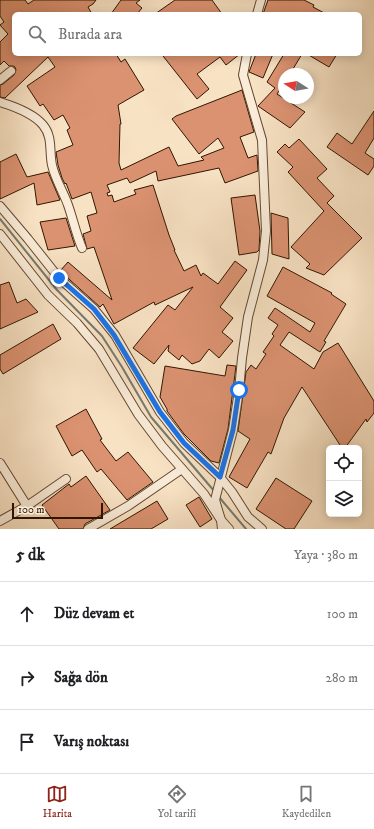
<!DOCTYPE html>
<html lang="tr">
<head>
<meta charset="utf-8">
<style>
  :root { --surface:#fff; --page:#f6f6f6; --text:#202124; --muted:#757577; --line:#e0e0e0; --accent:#8f2418 }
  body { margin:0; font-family:"IM FELL DW Pica",serif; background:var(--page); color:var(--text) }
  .controls { position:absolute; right:12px; bottom:12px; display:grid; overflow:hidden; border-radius:6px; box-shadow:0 2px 10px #0003 }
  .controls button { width:36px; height:36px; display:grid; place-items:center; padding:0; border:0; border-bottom:1px solid var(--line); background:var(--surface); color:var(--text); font:20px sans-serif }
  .compass { position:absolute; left:278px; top:68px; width:36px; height:36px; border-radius:50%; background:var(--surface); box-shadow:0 2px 10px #0003; rotate:281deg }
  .scale { position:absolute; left:12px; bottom:10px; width:91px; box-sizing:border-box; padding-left:4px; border:2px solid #301600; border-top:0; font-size:11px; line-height:14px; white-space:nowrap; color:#301600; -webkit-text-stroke:3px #faecd9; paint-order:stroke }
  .stop { position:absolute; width:12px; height:12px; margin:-9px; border:3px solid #1a73e8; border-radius:50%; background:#fff }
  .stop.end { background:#1a73e8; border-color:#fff; box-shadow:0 1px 4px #0008 }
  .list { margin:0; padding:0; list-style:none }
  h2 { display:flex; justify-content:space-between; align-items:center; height:52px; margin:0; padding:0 16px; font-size:17px }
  h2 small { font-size:13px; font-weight:400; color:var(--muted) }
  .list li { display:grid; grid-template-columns:26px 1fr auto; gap:12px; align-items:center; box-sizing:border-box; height:64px; padding:0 16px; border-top:1px solid var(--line) }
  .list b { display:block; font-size:15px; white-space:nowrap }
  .list em { font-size:13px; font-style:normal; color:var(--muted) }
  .icon { flex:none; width:22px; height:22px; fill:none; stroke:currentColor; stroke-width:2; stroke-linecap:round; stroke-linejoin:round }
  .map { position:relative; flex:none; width:374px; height:529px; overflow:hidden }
  .search { position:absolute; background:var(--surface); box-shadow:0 2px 10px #0003; left:12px; right:12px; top:12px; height:44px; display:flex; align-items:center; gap:10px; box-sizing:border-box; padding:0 14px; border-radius:6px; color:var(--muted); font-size:15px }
  .sheet { height:244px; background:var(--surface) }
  nav { display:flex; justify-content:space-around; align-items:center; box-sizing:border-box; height:56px; border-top:1px solid var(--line); background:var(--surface); font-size:11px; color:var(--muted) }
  nav a { display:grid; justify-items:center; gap:2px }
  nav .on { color:var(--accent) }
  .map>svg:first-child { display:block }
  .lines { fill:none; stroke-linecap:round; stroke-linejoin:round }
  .stream { stroke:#737a70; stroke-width:2 }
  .building { fill:#db9271; stroke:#301600 }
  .minor-casing { stroke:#624931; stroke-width:10 }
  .minor { stroke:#faecd9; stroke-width:8 }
  .route { stroke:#1a73e8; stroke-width:5 }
</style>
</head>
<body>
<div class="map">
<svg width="374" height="529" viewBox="0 0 374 529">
  <rect width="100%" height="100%" fill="#f8e2c4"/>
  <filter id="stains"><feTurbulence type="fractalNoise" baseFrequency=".005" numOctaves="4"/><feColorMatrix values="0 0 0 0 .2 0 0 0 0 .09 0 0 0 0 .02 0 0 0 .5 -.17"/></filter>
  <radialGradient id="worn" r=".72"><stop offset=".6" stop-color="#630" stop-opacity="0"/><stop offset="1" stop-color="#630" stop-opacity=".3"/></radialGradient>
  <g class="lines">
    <g class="stream">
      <path d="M0,219L57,290L102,336L122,367L151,417L215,492"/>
      <path d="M219,497L246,529"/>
    </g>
  </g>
  <g class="building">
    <path d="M0,0H25L28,4L34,0H96L93,4L88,7L92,14H14V54H116L121,62L125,59L144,90L118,105L121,124H120L119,163L121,170L169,147L178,166L204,160L201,157L224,148L218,138L199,154L172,119L176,116L242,90L254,132L240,137L248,158L257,155L258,171L225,183L219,168L158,181L156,171L130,183L127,178L107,185L110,192L107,193L108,196L112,195L114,202L136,194L134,190L153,185L169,235L175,250H174L184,271L196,265L201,276L203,273L218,284L235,261L247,270L220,307L233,318L222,332L233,341L219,358L209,349L200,361L192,364L182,355L179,360L168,351L169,345L154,364L133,348L168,305L175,310L193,287L155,305L154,302L114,324L103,304L100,307L60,271L68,262L112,300L94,247L87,249L83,234L91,231L87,216L97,213L91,192L72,199L66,183L65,184L62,178L58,165L56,152L73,145L67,130L70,128L63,115L54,120L43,104L40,106L27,86L55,67L48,57L5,98L0,97V85L3,84L14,75L16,70L15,67L13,66H9L4,61L0,65V42L8,34L0,25L4,22L0,16Z"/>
    <path d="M121,0H140L136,3L142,8L137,14H111Z"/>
    <path d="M175,0H212L222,14H155Z"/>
    <path d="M268,0H304L314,5L313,7L326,14H263Z"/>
    <path d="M165,54H240L226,65L220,57L197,74L209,89L197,99L163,56Z"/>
    <path d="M256,54H273L263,78L249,72Z"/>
    <path d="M284,54H302L290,74H284V83L277,94L305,112L290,128L258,106L275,88L267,82Z"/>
    <path d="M307,54H337L329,67Z"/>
    <path d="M374,111V138L365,153L374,159V166L368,175L327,147L337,133L352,144Z"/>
    <path d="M299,139L327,169L317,178L334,196L327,203L362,238L324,275L306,268L310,264L291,247L324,211L288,172L293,167L277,152L285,144L289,148Z"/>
    <path d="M16,154L27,177L48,172L60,200L37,205L34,183L0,199V162Z"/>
    <path d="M255,195L260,231L259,250L257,252L239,255L231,198Z"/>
    <path d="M271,213L288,218L289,259L272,254Z"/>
    <path d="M66,218L75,246L48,250L40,222Z"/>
    <path d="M283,267L332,293L331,294L346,304L324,341L326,342L320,352L289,332L280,345L314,369L323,352L338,343L374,401V413L367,422L366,419L345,448H342L302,387L284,418L271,454L268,452L247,488L229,477L250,439L238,431L246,372L251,365L256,369L266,354L263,352L274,336L272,334L278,325L268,318L275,308L310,332L315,323L267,296Z"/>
    <path d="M9,282L17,303L26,299L38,312L0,329V285Z"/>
    <path d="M53,324L61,339L3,374L0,369V355Z"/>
    <path d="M227,365L236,366L228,429L219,463L211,461L184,434L167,411V409L160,397L165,366L225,376Z"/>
    <path d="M86,409L102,439L100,440L116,461L128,452L153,482L127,500L101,469L97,472L82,450L72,456L56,426Z"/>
    <path d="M86,476L110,510L85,524L83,529H59L42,505L69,484L71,487Z"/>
    <path d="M276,478L312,501L294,529H286L256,509Z"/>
    <path d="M199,497L212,519L200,527L186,505Z"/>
    <path d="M157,501L168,519L151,529H110Z"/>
  </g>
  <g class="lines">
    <defs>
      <g id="minor">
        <path d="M257,14L261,0"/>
        <path d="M0,80L11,71"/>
        <path d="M0,102C13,106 34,114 43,125C53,137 49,151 52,165C55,179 63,191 68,205C73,219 76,234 82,248"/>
        <path d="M0,206L28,239L59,278L94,309L115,335L160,412L184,443L220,477L232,492L248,517L262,529"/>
        <path d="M0,234L48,295L77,323L99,349L138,414L162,446L204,494L221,520L229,529"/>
        <path d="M0,463L27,506"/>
        <path d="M0,521L27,506L66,479"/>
        <path d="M88,529L128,506L182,469"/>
        <path d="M222,529L221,520L215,500L233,430L239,390L242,358L248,317L263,260L266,231L262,140L243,75L247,54"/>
      </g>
    </defs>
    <use href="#minor" class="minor-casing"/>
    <use href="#minor" class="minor"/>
  </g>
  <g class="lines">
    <path class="route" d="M59,278L94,309L114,335L160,412L184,443L220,477L233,430L239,390"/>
  </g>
  <rect width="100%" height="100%" filter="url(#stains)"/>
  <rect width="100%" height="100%" fill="url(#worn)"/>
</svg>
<div class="controls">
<button><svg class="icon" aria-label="locate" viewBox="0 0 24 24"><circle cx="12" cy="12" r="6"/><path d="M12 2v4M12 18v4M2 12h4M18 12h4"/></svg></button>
<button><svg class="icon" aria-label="layers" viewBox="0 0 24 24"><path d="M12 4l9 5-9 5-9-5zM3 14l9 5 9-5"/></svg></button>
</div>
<svg class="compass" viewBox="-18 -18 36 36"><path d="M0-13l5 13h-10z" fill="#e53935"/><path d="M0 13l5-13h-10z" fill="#757577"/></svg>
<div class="scale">100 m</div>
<div class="stop" style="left:239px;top:390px"></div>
<div class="stop end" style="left:59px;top:278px"></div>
<div class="search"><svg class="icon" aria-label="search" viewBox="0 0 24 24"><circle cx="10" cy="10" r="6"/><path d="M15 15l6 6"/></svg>Burada ara</div>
</div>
<section class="sheet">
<h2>5 dk<small>Yaya · 380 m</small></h2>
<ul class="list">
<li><svg class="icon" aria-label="ahead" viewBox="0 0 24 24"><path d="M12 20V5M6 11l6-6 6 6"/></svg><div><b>Düz devam et</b></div><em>100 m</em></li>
<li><svg class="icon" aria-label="right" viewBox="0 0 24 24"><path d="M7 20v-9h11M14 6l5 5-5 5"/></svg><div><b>Sağa dön</b></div><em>280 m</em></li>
<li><svg class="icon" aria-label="arrive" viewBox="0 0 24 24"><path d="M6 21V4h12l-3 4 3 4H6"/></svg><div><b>Varış noktası</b></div></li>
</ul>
</section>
<nav>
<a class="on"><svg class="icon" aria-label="map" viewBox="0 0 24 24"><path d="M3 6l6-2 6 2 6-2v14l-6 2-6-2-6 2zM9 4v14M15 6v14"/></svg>Harita</a>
<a><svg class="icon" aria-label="directions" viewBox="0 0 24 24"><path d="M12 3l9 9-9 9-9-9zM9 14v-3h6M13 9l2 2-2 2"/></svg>Yol tarifi</a>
<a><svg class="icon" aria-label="saved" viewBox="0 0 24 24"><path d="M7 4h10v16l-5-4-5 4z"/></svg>Kaydedilen</a>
</nav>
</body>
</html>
